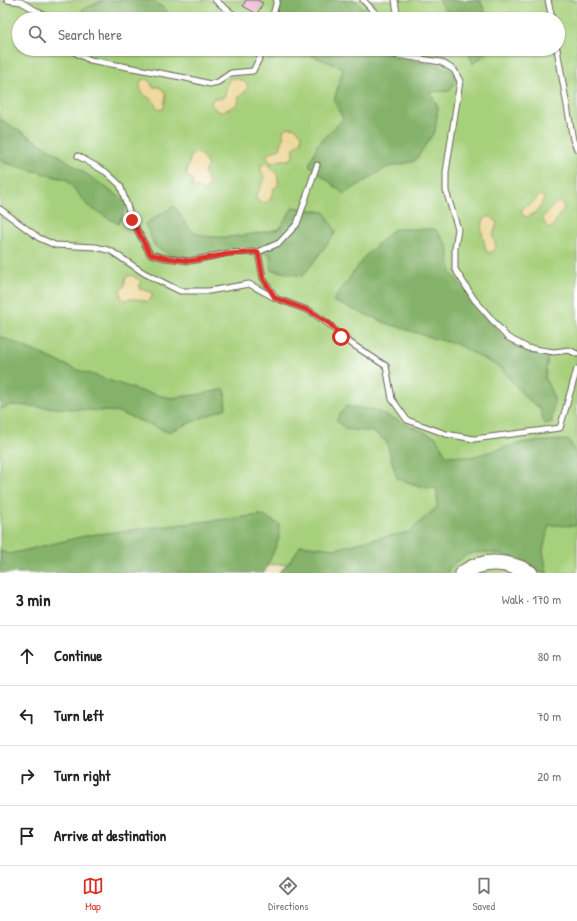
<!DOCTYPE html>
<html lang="en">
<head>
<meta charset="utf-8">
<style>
  :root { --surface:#fff; --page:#f6f6f6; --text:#222; --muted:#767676; --line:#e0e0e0; --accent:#d93025 }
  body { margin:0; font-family:"Patrick Hand",sans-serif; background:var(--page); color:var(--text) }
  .stop { position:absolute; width:12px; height:12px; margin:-9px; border:3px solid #d93025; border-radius:50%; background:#fff }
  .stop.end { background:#d93025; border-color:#fff; box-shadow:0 1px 4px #0008 }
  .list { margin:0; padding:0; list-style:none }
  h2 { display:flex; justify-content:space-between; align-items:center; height:52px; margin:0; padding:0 16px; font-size:17px }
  h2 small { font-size:13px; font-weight:400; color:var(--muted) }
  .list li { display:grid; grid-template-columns:26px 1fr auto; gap:12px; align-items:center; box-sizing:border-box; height:60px; padding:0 16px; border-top:1px solid var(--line) }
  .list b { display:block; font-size:15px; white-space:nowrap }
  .list em { font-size:13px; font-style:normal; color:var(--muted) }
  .icon { flex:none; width:22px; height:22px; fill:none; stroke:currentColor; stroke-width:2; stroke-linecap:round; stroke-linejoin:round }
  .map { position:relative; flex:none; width:577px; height:573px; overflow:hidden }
  .search { position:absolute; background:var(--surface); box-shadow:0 1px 3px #0004; left:12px; right:12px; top:12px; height:44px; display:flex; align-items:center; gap:10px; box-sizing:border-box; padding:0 14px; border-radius:22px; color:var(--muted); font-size:15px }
  .sheet { height:292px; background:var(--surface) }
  nav { display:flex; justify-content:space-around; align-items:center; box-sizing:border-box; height:56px; border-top:1px solid var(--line); background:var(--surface); font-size:11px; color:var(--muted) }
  nav a { display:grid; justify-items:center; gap:2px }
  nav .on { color:var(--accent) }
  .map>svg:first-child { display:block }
  .green { fill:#a7d07b; stroke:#62764c; fill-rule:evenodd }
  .forest { fill:#85b26b; stroke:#506744 }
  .sand { fill:#eeda9e; stroke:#857b5d }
  .building { fill:#eba8cc }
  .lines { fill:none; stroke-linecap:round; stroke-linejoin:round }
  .lane-casing { stroke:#666257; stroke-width:7 }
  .secondary-casing { stroke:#666257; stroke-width:17 }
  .lane { stroke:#fff; stroke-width:5 }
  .secondary { stroke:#fff; stroke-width:15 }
  .route { stroke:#d93025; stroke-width:5 }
</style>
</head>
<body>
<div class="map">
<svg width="577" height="573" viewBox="0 0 577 573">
  <rect width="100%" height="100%" fill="#fff"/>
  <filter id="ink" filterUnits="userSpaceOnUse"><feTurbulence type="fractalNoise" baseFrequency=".025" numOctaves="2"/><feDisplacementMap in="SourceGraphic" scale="8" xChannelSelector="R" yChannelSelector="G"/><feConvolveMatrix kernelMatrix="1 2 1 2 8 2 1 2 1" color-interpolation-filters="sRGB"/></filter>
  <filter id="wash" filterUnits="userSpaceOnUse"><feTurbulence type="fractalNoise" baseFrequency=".012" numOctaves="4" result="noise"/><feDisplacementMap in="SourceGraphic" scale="16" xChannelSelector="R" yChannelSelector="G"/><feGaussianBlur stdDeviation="0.9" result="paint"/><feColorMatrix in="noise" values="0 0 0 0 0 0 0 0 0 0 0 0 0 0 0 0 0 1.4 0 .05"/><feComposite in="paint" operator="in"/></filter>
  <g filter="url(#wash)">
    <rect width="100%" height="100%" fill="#efe3c5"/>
    <path class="green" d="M0,0H577V573H435L404,561L0,572ZM19,19H558V49H19Z"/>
    <g class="forest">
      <path d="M104,0H153L167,11L173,19H76L83,9Z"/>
      <path d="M281,0H355L374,19H275Z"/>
      <path d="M439,0H480L488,19H451Z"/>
      <path d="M266,49H384L394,58L438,65L451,71L456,79L450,91L430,92L438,108L435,131L415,161L386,168L344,194L309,165L318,144L343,119L334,101L343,68L310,55L269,60Z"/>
      <path d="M467,49H492L473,64Z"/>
      <path d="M0,119L56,153L128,203L118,224L88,206L67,180L5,163L0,155Z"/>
      <path d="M174,206C179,213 186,225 193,231C209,244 259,233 279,229L293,207L325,212L336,232L303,276L271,270L270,254L242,249L189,258L170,255L155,246L145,224Z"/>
      <path d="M394,229H435L448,246L451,273L507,342L528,351L548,356L545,378L554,398L552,422L544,424L540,408L525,397L501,368L456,344L432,338L386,323L333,301L366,255Z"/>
      <path d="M0,336L75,369L141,391L171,398L201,394L225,389L226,408L168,432L118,412L12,405L0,409Z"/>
      <path d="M346,406L374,410L436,437L446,455L471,457L525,442L569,440L577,456V523L575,526L549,525L543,551L547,573C539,573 532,566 525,562C513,556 483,549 470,554C461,557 452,565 446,573H279L289,562L301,545L335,549L369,540L409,532L437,507V489L421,487L397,478L386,441L373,432L346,429L336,420Z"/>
      <path d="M261,515L279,524V539L264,573H0V551L9,554L89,535Z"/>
    </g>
    <g class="sand">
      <path d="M235,78L244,81L248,86L246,91L239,97L238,103L233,107L221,112L216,110L211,104L213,98L220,99L224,97L229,79Z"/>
      <path d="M142,79L149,80L153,87H160L166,94L164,108L160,110L156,107L153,100C143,95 137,90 142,79Z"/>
      <path d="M289,127L296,128L302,135L301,142L294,148L293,157L289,160H281L271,163L266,157L269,153L280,149L283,139V130Z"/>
      <path d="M198,153L203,157L208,166L204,172L210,183L205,192L198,188H195L192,187L193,180L186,175L190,159L192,154Z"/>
      <path d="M267,163C276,171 279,174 278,186L274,188L271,198L266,203L259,201L255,198L265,178L261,171V165Z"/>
      <path d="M541,195L544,197C542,207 537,212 528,217L523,216L521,210C525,206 529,205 533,202C537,199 536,197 541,195Z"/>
      <path d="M559,202L563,204L564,209L557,218L553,227L548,229L542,218L555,204Z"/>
      <path d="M490,216L494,219L497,224L493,235L496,247L491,253L486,251L481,229L484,219Z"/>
      <path d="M131,275L141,281L139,289L152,292V297L148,302C141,299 132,298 124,300L121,297L120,290L124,287L126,277Z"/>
    </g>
    <g id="blocks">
      <path class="building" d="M246,0H257L263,3L257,14L243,6Z"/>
    </g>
  </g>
  <g filter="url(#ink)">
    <use href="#blocks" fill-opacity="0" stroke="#666257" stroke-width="1"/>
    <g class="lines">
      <defs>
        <g id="lane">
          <path d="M7,0L21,2L51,19"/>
          <path d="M215,0L239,19"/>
          <path d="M363,0L381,19"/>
          <path d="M548,0L552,19"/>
          <path d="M272,19L277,0"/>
          <path d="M391,19L397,13L395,0"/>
          <path d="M74,49L76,53L90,60L186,78L210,84L218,82L231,73L253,71L264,49"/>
          <path d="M389,49L396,55L441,62L454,70L460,81L446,172V191L458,229L455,248V269L474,299L507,337L528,348L554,352L569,350L577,354"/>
          <path d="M557,49L573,140L577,149"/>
          <path d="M78,156L106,172L120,185L132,220L150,254L166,258L190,261L228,253L258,252L263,278L275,297"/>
          <path d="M0,209L39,238L55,245L96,247L111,251L144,273L180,291H209L249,284L275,298L310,311L330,325L341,337L386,366L392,399L407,420L446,434L474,439L560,428L577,369"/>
          <path d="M258,252L279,243L297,224L317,165"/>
        </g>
        <path id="secondary" d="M463,573C468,570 474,566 480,565C495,560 516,565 530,573"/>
      </defs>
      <use href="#lane" class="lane-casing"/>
      <use href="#secondary" class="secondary-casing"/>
      <use href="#lane" class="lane"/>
      <use href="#secondary" class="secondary"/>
    </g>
  </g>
  <g class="lines" filter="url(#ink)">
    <path class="route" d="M132,220L150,254L166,258L190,261L228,254L258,252L263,278L275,298L310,311L330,324L341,337"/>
  </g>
</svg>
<div class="stop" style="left:341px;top:337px"></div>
<div class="stop end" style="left:132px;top:220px"></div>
<div class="search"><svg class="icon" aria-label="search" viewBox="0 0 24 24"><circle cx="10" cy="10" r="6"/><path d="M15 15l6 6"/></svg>Search here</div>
</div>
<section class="sheet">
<h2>3 min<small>Walk · 170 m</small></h2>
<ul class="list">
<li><svg class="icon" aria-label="ahead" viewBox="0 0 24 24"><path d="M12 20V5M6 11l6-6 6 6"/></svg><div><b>Continue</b></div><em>80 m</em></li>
<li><svg class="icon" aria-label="left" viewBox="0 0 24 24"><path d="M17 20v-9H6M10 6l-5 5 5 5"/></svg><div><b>Turn left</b></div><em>70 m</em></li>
<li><svg class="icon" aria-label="right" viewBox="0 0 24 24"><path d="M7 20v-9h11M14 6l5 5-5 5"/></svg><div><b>Turn right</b></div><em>20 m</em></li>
<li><svg class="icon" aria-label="arrive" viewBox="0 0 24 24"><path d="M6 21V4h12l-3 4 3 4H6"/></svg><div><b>Arrive at destination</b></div></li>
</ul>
</section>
<nav>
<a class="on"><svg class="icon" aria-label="map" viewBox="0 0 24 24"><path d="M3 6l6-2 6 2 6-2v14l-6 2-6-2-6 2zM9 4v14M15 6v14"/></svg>Map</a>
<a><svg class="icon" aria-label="directions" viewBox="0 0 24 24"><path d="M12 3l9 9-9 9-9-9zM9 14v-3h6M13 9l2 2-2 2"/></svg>Directions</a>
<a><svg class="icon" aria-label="saved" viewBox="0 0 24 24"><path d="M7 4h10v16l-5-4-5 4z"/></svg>Saved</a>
</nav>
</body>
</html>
